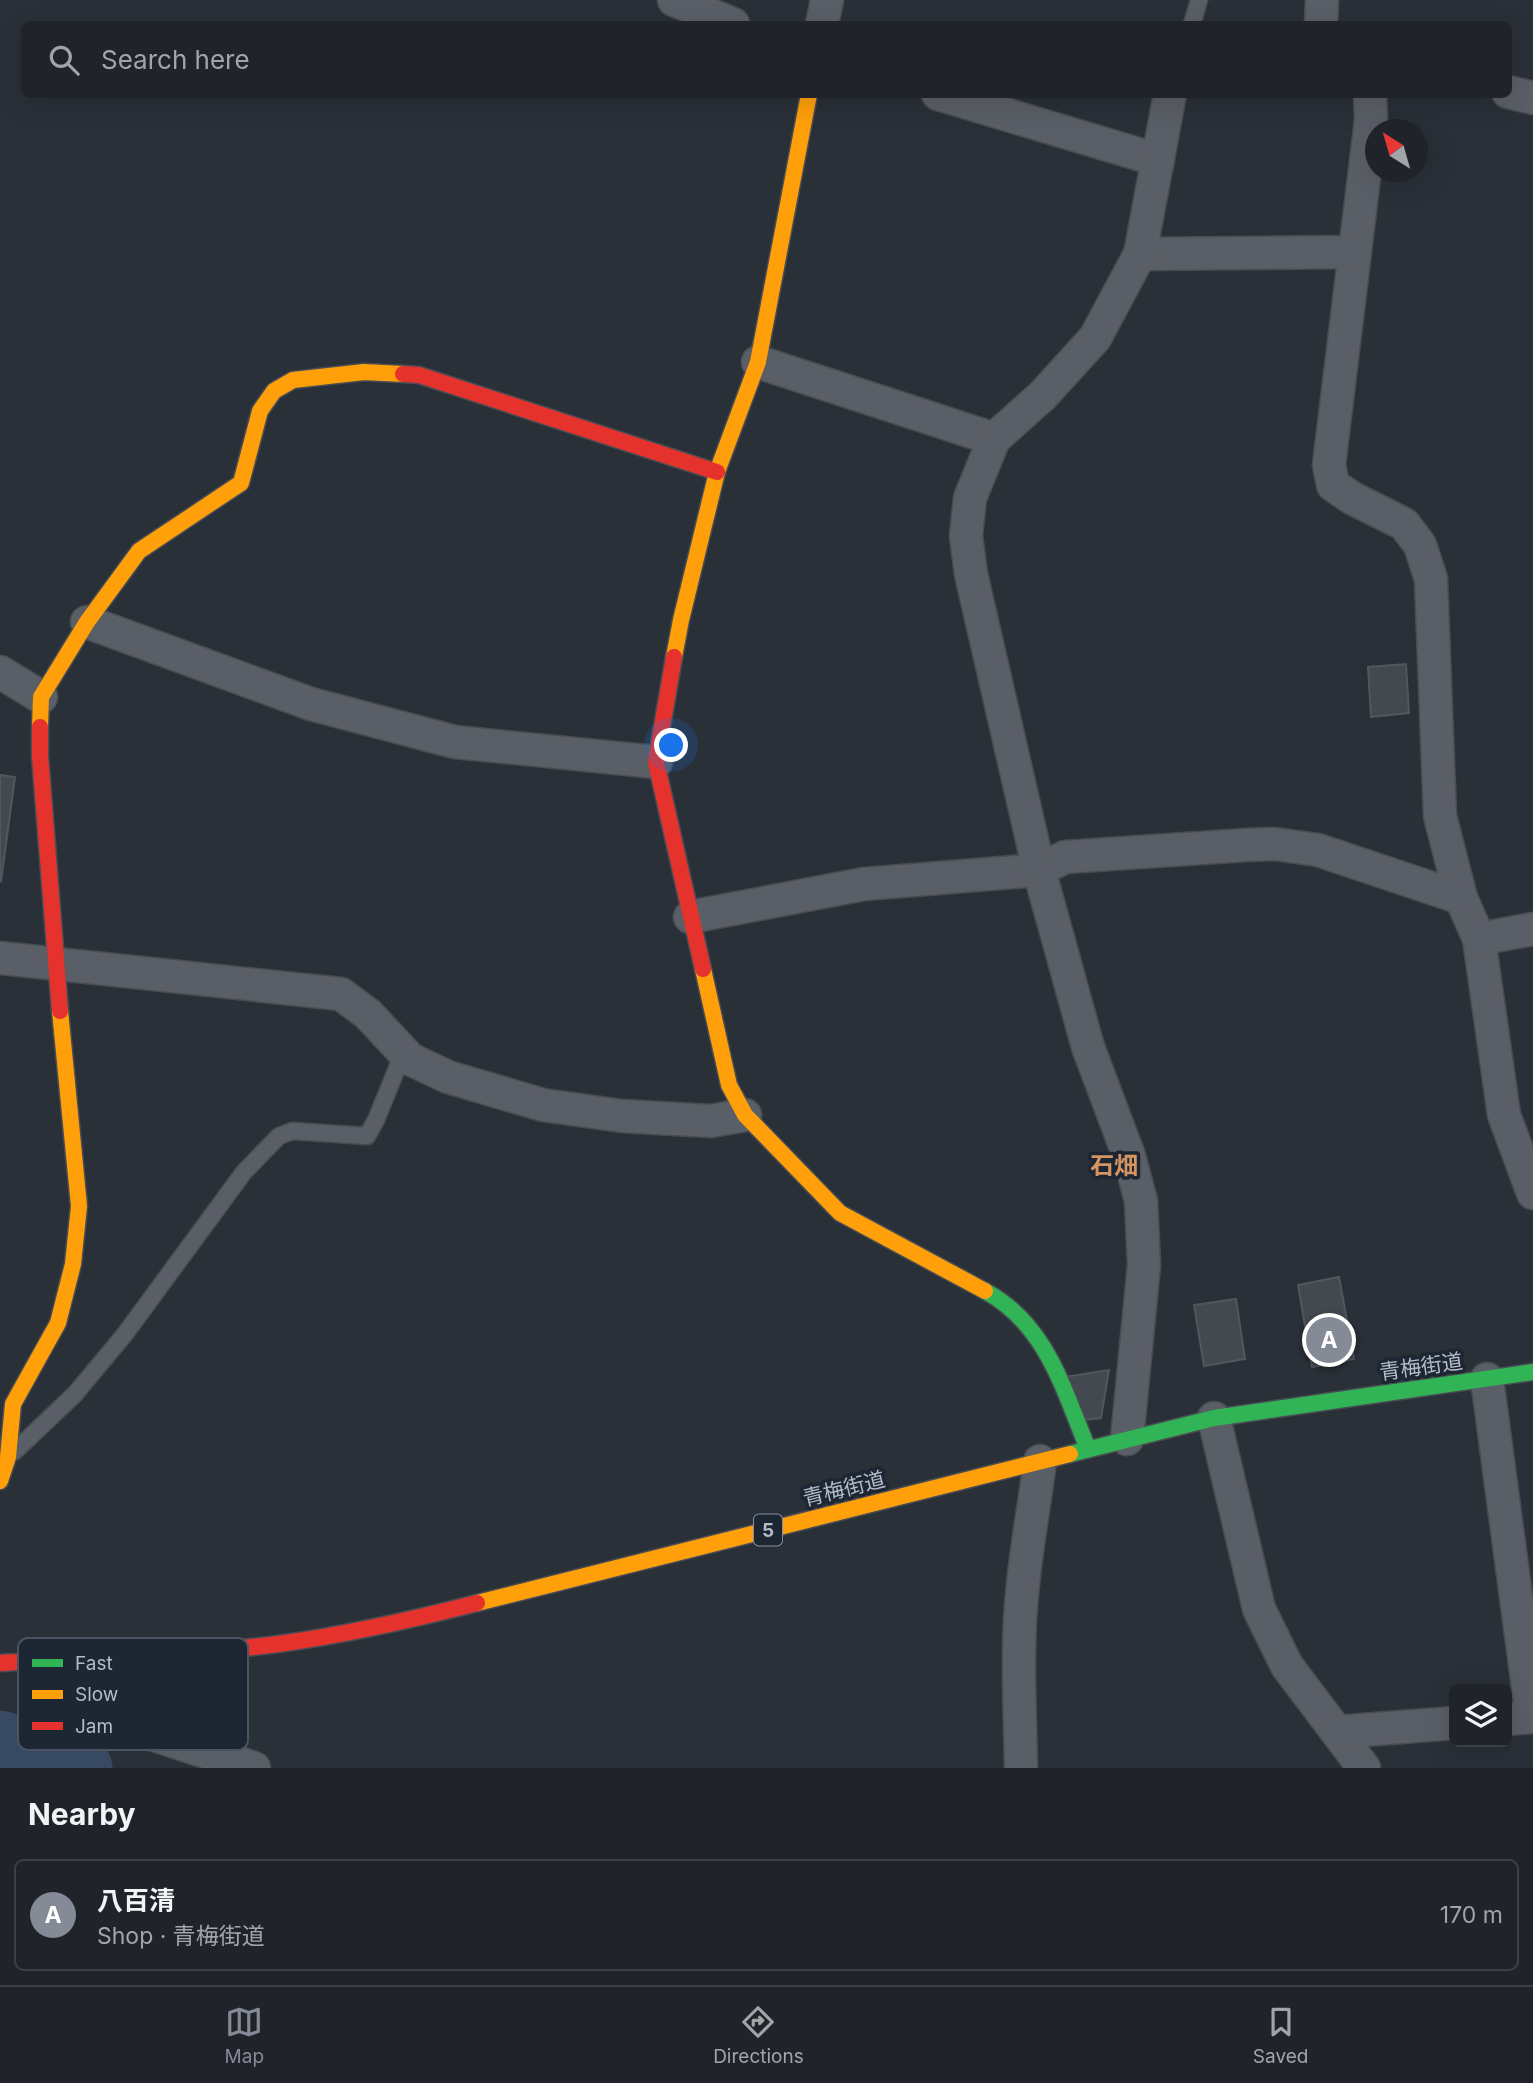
<!DOCTYPE html>
<html lang="en">
<head>
<meta charset="utf-8">
<style>
  :root { --surface:#20242a; --page:#282c32; --text:#f1f3f6; --muted:#a2a4a8; --line:#3d4147; --accent:#848b96 }
  body { margin:0; font-family:Inter,"Noto Sans JP",sans-serif; background:var(--page); color:var(--text) }
  .controls { position:absolute; right:21px; bottom:21px; display:grid; overflow:hidden; border-radius:10px; box-shadow:0 7px 28px #0002 }
  .controls button { width:63px; height:63px; display:grid; place-items:center; padding:0; border:0; border-bottom:2px solid var(--line); background:var(--surface); color:var(--text); font:35px sans-serif }
  .compass { position:absolute; left:1365px; top:119px; width:63px; height:63px; border-radius:50%; background:var(--surface); box-shadow:0 7px 28px #0002; rotate:323deg }
  .you { position:absolute; left:672px; top:746px; width:24px; height:24px; margin:-18px; border:5px solid #fff; border-radius:50%; background:#1a73e8; box-shadow:0 0 0 10px #1a73e833 }
  .badge { display:grid; place-items:center; width:46px; height:46px; border-radius:50%; background:var(--accent); color:#fff; font-size:23px; font-weight:700 }
  .pin { position:absolute; translate:-50% -50%; border:4px solid #fff; box-shadow:0 2px 7px #0006 }
  .list { margin:0; padding:0; list-style:none }
  h2 { display:flex; justify-content:space-between; align-items:center; height:91px; margin:0; padding:0 28px; font-size:30px }
  h2 small { font-size:23px; font-weight:400; color:var(--muted) }
  .list li { display:grid; grid-template-columns:46px 1fr auto; gap:21px; align-items:center; box-sizing:border-box; height:112px; margin:0 14px 14px; padding:0 14px; border:2px solid var(--line); border-radius:10px }
  .list b { display:block; font-size:26px; white-space:nowrap }
  .list p { margin:0; font-size:23px; white-space:nowrap; color:var(--muted) }
  .list em { font-size:23px; font-style:normal; color:var(--muted) }
  .icon { flex:none; width:38px; height:38px; fill:none; stroke:currentColor; stroke-width:2; stroke-linecap:round; stroke-linejoin:round }
  .map { position:relative; flex:none; width:1533px; height:1768px; overflow:hidden }
  .search { position:absolute; background:var(--surface); box-shadow:0 7px 28px #0002; left:21px; right:21px; top:21px; height:77px; display:flex; align-items:center; gap:18px; box-sizing:border-box; padding:0 24px; border-radius:10px; color:var(--muted); font-size:26px }
  .sheet { height:217px; background:var(--surface) }
  nav { display:flex; justify-content:space-around; align-items:center; box-sizing:border-box; height:98px; border-top:2px solid var(--line); background:var(--surface); font-size:19px; color:var(--muted) }
  nav a { display:grid; justify-items:center; gap:4px }
  nav .on { color:var(--accent) }
  .map>svg:first-child { display:block }
  .lines { fill:none; stroke-linecap:round; stroke-linejoin:round }
  .river { stroke:#384963; stroke-width:63 }
  .building { fill:#444950; stroke:#52575f; stroke-width:2 }
  .lane-casing { stroke:#484c53; stroke-width:19 }
  .street-casing { stroke:#484c53; stroke-width:35 }
  .fast-casing { stroke:#484c53; stroke-width:19 }
  .slow-casing { stroke:#484c53; stroke-width:19 }
  .jam-casing { stroke:#484c53; stroke-width:19 }
  .lane { stroke:#5a5e66; stroke-width:16 }
  .street { stroke:#5a5e66; stroke-width:32 }
  .fast { stroke:#30b455; stroke-width:16 }
  .slow { stroke:#ff9f0a; stroke-width:16 }
  .jam { stroke:#e5322d; stroke-width:16 }
  .labels { text-anchor:middle; stroke-width:7; stroke-linejoin:round; paint-order:stroke }
  .shield { fill:#1d2633; stroke:#878f9c; stroke-width:2 }
  .shield-label { font-size:19px; font-weight:bold; fill:#b4bcc9 }
  .street-label { font-size:21px; fill:#b4bcc9; stroke:#1d2633 }
  .quarter-label { font-size:24px; font-weight:bold; fill:#d59563; stroke:#1d2633 }
  .key { fill:#1d2633; stroke:#4a5360; stroke-width:2 }
  .key-label { font-size:19px; fill:#b4bcc9 }
</style>
</head>
<body>
<div class="map">
<svg width="1533" height="1768" viewBox="0 0 1533 1768">
  <rect width="100%" height="100%" fill="#2a3038"/>
  <g class="lines">
    <path class="river" d="M0,1742L81,1768"/>
  </g>
  <g class="building">
    <path d="M1406,664L1409,713L1371,717L1368,667Z"/>
    <path d="M0,775L15,777L1,881L0,880Z"/>
    <path d="M1339,1277L1354,1359L1312,1367L1298,1285Z"/>
    <path d="M1236,1299L1245,1359L1204,1366L1194,1305Z"/>
    <path d="M1109,1370L1101,1418L1085,1420L1065,1377Z"/>
  </g>
  <g class="lines">
    <defs>
      <g id="lane">
        <path d="M1192,24L1199,0"/>
        <path d="M15,1451L75,1394L125,1334L244,1172L279,1136L292,1131L367,1136L376,1120L404,1051"/>
      </g>
      <g id="street">
        <path d="M674,0L733,24"/>
        <path d="M822,24L827,0"/>
        <path d="M1321,24L1322,0"/>
        <path d="M1508,92L1533,98"/>
        <path d="M938,94L1158,160"/>
        <path d="M1370,94L1371,120L1329,465L1333,485L1352,498L1404,524L1420,545L1431,579L1440,816L1461,898L1479,939L1504,1115L1533,1193"/>
        <path d="M1140,254L1355,252"/>
        <path d="M758,362L994,439"/>
        <path d="M87,622L311,704L455,742L656,762"/>
        <path d="M0,672L41,697"/>
        <path d="M690,917L864,884L1039,870L1065,857L1246,845L1275,844L1318,850L1461,898"/>
        <path d="M1479,939L1533,929"/>
        <path d="M0,958L341,994L368,1014L410,1059L448,1077L543,1105L622,1116L711,1121L745,1115"/>
        <path d="M1487,1379L1532,1717L1507,1719"/>
        <path d="M1214,1418L1259,1609L1287,1666L1364,1768"/>
        <path d="M1127,1439L1144,1265L1141,1201L1129,1156L1088,1047L1039,870L971,574L966,536L970,498L994,439L1043,395L1095,338L1140,254L1170,94"/>
        <path d="M89,1658C89,1678 83,1704 100,1717L254,1768"/>
        <path d="M1337,1732L1454,1723"/>
        <path d="M1021,1768C1020,1707 1016,1645 1023,1584C1027,1543 1035,1502 1040,1461"/>
      </g>
      <g id="fast">
        <path d="M985,1291C1046,1324 1063,1388 1088,1449"/>
        <path d="M1070,1454L1214,1418L1533,1372"/>
      </g>
      <g id="slow">
        <path d="M674,657L681,620L717,472L758,362L809,94"/>
        <path d="M40,727L41,697L87,622L139,551L241,483L260,411L274,391L293,380L364,372L403,374"/>
        <path d="M703,969L729,1085L745,1115L840,1213L985,1291"/>
        <path d="M0,1481L8,1457L13,1404L58,1323L73,1264L79,1206L60,1011"/>
        <path d="M477,1603L1070,1454"/>
      </g>
      <g id="jam">
        <path d="M403,374L419,375L717,472"/>
        <path d="M674,657L656,762L703,969"/>
        <path d="M40,727V756L60,1011"/>
        <path d="M0,1663C92,1658 186,1656 278,1644C345,1635 411,1620 477,1603"/>
      </g>
    </defs>
    <use href="#lane" class="lane-casing"/>
    <use href="#street" class="street-casing"/>
    <use href="#fast" class="fast-casing"/>
    <use href="#slow" class="slow-casing"/>
    <use href="#jam" class="jam-casing"/>
    <use href="#lane" class="lane"/>
    <use href="#street" class="street"/>
    <use href="#fast" class="fast"/>
    <use href="#slow" class="slow"/>
    <use href="#jam" class="jam"/>
  </g>
  <g class="labels">
    <rect class="shield" x="754" y="1514.5" width="28" height="31" rx="5"/>
    <g class="shield-label">
      <text x="768" y="1537">5</text>
    </g>
    <g class="street-label">
      <text transform="translate(1421 1367) rotate(-8)" y="7">青梅街道</text>
      <text transform="translate(844 1489) rotate(-14)" y="7">青梅街道</text>
    </g>
    <g class="quarter-label">
      <text x="1114" y="1174">石畑</text>
    </g>
  </g>
  <rect x="18" y="1638" width="230" height="112" rx="10" class="key"/>
  <rect x="32" y="1659" width="31" height="8" fill="#30b455"/>
  <rect x="32" y="1690" width="31" height="9" fill="#ff9f0a"/>
  <rect x="32" y="1722" width="31" height="8" fill="#e5322d"/>
  <g class="key-label">
    <text x="75" y="1670">Fast</text>
    <text x="75" y="1701">Slow</text>
    <text x="75" y="1733">Jam</text>
  </g>
</svg>
<div class="controls">
<button><svg class="icon" aria-label="layers" viewBox="0 0 24 24"><path d="M12 4l9 5-9 5-9-5zM3 14l9 5 9-5"/></svg></button>
</div>
<svg class="compass" viewBox="-18 -18 36 36"><path d="M0-13l5 13h-10z" fill="#e53935"/><path d="M0 13l5-13h-10z" fill="#a2a4a8"/></svg>
<div class="you"></div>
<div class="pin badge" style="left:1329px;top:1340px">A</div>
<div class="search"><svg class="icon" aria-label="search" viewBox="0 0 24 24"><circle cx="10" cy="10" r="6"/><path d="M15 15l6 6"/></svg>Search here</div>
</div>
<section class="sheet">
<h2>Nearby<small></small></h2>
<ul class="list">
<li><span class="badge">A</span><div><b>八百清</b><p>Shop · 青梅街道</p></div><em>170 m</em></li>
</ul>
</section>
<nav>
<a class="on"><svg class="icon" aria-label="map" viewBox="0 0 24 24"><path d="M3 6l6-2 6 2 6-2v14l-6 2-6-2-6 2zM9 4v14M15 6v14"/></svg>Map</a>
<a><svg class="icon" aria-label="directions" viewBox="0 0 24 24"><path d="M12 3l9 9-9 9-9-9zM9 14v-3h6M13 9l2 2-2 2"/></svg>Directions</a>
<a><svg class="icon" aria-label="saved" viewBox="0 0 24 24"><path d="M7 4h10v16l-5-4-5 4z"/></svg>Saved</a>
</nav>
</body>
</html>
